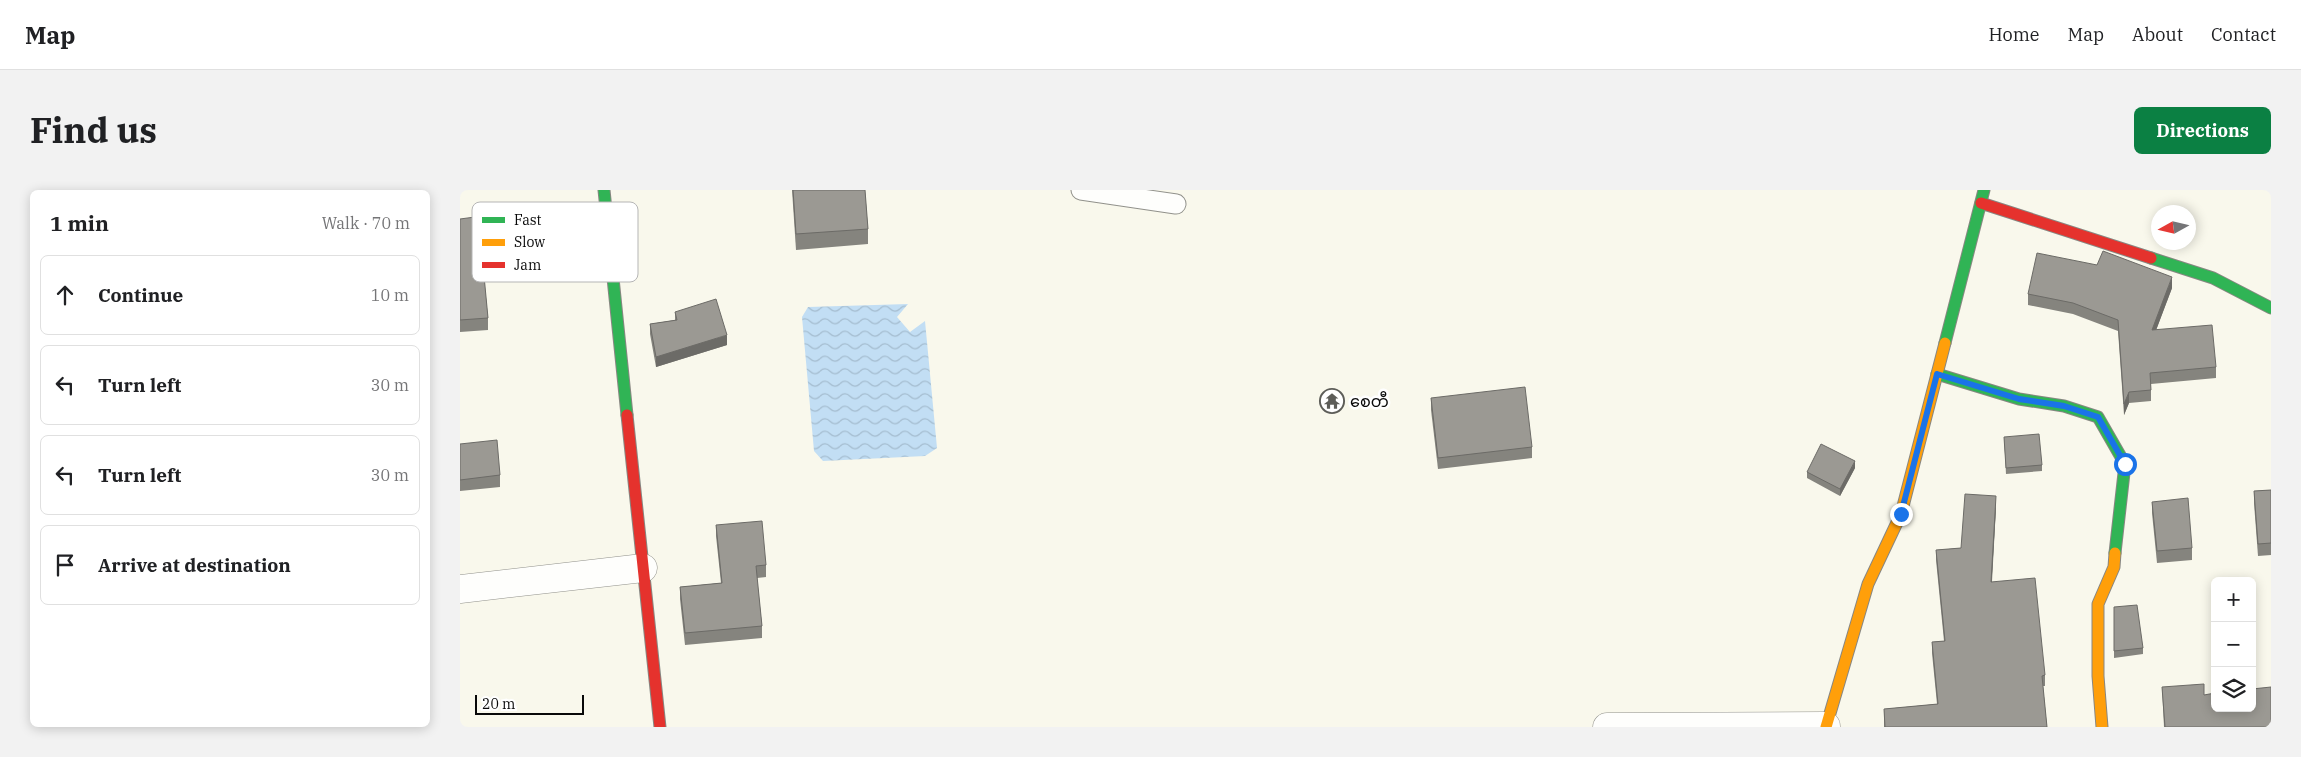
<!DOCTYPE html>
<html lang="en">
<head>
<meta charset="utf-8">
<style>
  :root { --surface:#fff; --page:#f2f2f2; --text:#202124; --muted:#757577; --line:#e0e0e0; --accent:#0b8043 }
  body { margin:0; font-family:"IBM Plex Serif","Noto Sans Myanmar",serif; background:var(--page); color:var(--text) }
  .controls { position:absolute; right:15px; bottom:15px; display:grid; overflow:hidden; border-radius:8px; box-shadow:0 2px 12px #0003 }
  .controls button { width:45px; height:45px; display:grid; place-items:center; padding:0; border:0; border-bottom:1px solid var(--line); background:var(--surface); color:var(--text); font:25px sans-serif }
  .compass { position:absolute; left:1691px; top:15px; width:45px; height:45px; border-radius:50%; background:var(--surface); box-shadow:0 2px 12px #0003; rotate:262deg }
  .scale { position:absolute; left:15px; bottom:12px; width:109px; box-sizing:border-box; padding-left:5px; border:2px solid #090909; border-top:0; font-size:14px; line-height:18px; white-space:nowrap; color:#090909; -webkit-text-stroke:4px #fff; paint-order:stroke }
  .stop { position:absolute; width:15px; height:15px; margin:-11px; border:4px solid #1a73e8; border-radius:50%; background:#fff }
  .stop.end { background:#1a73e8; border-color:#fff; box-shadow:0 1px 5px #0008 }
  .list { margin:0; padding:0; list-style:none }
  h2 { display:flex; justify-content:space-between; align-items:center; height:65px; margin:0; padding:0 20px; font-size:21px }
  h2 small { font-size:16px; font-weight:400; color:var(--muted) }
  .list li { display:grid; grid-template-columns:32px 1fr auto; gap:15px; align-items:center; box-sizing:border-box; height:80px; margin:0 10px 10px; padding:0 10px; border:1px solid var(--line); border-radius:8px }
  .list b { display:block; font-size:19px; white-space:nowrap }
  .list em { font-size:16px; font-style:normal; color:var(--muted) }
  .icon { flex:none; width:28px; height:28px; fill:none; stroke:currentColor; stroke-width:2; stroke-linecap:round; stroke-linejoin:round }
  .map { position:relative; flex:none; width:1811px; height:537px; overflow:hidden; border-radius:8px }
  header { display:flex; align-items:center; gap:30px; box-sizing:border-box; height:70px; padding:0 25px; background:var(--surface); border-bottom:1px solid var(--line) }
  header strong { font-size:24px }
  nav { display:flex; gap:28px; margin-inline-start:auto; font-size:18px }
  .intro { display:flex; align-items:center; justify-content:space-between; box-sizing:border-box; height:120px; padding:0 30px }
  h1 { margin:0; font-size:35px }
  .button { padding:12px 22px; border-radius:8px; background:var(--accent); color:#fff; font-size:18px; font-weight:700 }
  main { display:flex; gap:30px; padding:0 30px }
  aside { flex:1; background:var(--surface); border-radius:8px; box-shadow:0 2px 12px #0003 }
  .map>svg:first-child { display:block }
  .water { fill:url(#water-waves) }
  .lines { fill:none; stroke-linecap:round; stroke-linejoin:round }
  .lane-casing { stroke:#91918b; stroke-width:21 }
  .street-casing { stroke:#91918b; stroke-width:29 }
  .fast-casing { stroke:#888782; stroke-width:13 }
  .slow-casing { stroke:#888782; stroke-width:13 }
  .jam-casing { stroke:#888782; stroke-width:13 }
  .lane { stroke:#fefefc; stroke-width:19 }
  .street { stroke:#fefefc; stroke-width:28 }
  .fast { stroke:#30b455; stroke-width:11 }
  .slow { stroke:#ff9f0a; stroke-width:11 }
  .jam { stroke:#e5322d; stroke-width:11 }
  .wall { fill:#85847e }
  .shaded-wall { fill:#6c6b67 }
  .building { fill:#9b9993; stroke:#6c6b67 }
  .route { stroke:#1a73e8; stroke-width:6 }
  .labels { text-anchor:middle; stroke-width:5; stroke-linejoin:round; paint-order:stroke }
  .poi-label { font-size:16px; fill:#090909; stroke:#fff; text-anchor:start }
  .key { fill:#fff; stroke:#b5b5b5; stroke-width:1 }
  .key-label { font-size:14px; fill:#090909 }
</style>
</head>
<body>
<header>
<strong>Map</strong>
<nav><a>Home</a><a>Map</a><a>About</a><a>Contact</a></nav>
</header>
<div class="intro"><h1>Find us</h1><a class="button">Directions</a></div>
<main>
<aside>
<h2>1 min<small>Walk · 70 m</small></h2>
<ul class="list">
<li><svg class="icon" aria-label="ahead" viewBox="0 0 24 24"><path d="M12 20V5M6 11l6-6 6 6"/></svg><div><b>Continue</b></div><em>10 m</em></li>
<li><svg class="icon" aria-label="left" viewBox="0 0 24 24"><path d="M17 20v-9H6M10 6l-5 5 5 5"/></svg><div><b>Turn left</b></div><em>30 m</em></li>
<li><svg class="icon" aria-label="left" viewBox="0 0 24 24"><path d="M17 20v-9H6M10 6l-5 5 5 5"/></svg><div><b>Turn left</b></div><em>30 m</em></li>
<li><svg class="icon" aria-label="arrive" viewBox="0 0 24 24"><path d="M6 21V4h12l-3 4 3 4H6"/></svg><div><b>Arrive at destination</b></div></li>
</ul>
</aside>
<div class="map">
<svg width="1811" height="537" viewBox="0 0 1811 537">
  <defs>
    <pattern id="water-waves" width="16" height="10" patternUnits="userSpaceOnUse" patternTransform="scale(1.25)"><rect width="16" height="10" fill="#c2def4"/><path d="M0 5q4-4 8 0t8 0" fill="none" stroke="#a5bdd0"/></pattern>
  </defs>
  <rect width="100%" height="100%" fill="#f9f8ec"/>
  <path class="water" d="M448,114L437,127L450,142L465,131L477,258L465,266L363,271L354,261L342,127L348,117Z"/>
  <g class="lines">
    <defs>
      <path id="lane" d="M621,0L716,14"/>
      <g id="street">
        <path d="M0,399L183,378"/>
        <path d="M1147,537L1366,536"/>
      </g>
      <g id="fast">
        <path d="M144,0L167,225"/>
        <path d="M1691,68L1753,88L1811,118"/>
        <path d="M1485,153L1524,0"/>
        <path d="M1477,184L1559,209L1604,216L1638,227L1665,274L1655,363"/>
      </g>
      <g id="slow">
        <path d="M1366,537L1408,394L1441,324L1485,153"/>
        <path d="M1642,537L1638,486V414L1654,377L1655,363"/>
      </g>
      <g id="jam">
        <path d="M1521,13L1691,68"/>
        <path d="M167,225L200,537"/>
      </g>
    </defs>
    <use href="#lane" class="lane-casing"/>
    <use href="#street" class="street-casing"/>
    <use href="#fast" class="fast-casing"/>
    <use href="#slow" class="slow-casing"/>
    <use href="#jam" class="jam-casing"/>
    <use href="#lane" class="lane"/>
    <use href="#street" class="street"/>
    <use href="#fast" class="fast"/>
    <use href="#slow" class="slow"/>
    <use href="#jam" class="jam"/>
  </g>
  <g class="wall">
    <path d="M332,0H405L408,39V54L336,60Z"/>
    <path d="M0,29L64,50V62L54,63L55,71V82L24,87L28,128V140L0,142Z"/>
    <path d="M1712,98L1696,140L1756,177V188L1691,194V211L1669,213L1664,225L1658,141L1613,124L1568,115V104Z"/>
    <path d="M215,122L267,155L196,177L190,144V134L215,130Z"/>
    <path d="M971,208L1072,257V268L978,279L971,220Z"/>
    <path d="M1544,247L1582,275V281L1546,284Z"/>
    <path d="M0,254L40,285V297L0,301Z"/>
    <path d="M1395,278L1380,306L1347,288V282Z"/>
    <path d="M1811,300V365L1798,366L1794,313V301Z"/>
    <path d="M1692,312L1732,358V370L1697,373L1692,323Z"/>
    <path d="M1536,317L1532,392L1585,485V496H1583L1587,537H1424V519L1477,514L1472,463V452L1484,451L1476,370V360L1501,358Z"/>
    <path d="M256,335L306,375V387L297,388L302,436V448L225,455L220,409V397L261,393L256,346Z"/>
    <path d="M1654,417L1683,458V464L1654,468Z"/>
    <path d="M1702,497L1744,505L1811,537H1704Z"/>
  </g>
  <g class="shaded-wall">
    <path d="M1712,87V98L1692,151V140Z"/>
    <path d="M267,145V155L196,177V167Z"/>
    <path d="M1669,202V213L1664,225V214Z"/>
    <path d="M1395,271V278L1380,306V299Z"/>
    <path d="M1536,306V317L1531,402V392Z"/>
  </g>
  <g class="building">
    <path d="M333,0H405L408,39L336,44Z"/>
    <path d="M60,21L64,50L52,52L55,71L23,75L28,128L0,130V29Z"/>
    <path d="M1643,61L1712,87L1692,140L1752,135L1756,177L1690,183L1691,200L1669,202L1664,214L1658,130L1613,113L1568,104L1577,63L1637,75Z"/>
    <path d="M256,109L267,145L196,167L190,134L217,130L215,122Z"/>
    <path d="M1065,197L1072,257L978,268L971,208Z"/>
    <path d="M1579,244L1582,275L1546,278L1544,247Z"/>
    <path d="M37,250L40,285L0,290V254Z"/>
    <path d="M1361,254L1395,271L1380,299L1347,282Z"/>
    <path d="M1811,300V353L1798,354L1794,301Z"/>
    <path d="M1505,304L1536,306L1531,392L1575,388L1585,485L1582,486L1587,537H1425L1424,519L1478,514L1472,452L1485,451L1476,360L1501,358Z"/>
    <path d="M1728,308L1732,358L1697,361L1692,312Z"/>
    <path d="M302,331L306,375L296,376L302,436L225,443L220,397L262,393L256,335Z"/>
    <path d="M1677,415L1683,458L1654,461V417Z"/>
    <path d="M1744,494V505L1755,503V518H1792V499L1811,497V537H1705L1702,497Z"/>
  </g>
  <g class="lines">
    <path class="route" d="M1441,324L1477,184L1559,209L1604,216L1638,227L1665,274"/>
  </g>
  <defs>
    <symbol id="temple-ring" viewBox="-11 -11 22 22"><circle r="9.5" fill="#fff" stroke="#5d5d58" stroke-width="1.5"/><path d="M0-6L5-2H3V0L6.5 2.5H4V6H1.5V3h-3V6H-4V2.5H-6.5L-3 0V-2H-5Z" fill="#5d5d58"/></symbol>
  </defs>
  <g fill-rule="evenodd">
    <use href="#temple-ring" x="858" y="197" width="28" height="28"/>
  </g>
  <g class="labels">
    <g class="poi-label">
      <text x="890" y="217">စေတီ</text>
    </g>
  </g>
  <rect x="12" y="12" width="166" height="80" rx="8" class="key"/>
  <rect x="22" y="27" width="23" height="6" fill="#30b455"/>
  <rect x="22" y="49" width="23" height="7" fill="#ff9f0a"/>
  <rect x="22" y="72" width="23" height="6" fill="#e5322d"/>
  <g class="key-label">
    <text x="54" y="35">Fast</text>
    <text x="54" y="57">Slow</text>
    <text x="54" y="80">Jam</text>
  </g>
</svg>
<div class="controls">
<button>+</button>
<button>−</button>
<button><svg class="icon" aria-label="layers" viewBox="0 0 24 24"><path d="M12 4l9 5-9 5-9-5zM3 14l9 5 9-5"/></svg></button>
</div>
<svg class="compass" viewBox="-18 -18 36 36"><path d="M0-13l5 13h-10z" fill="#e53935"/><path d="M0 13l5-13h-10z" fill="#757577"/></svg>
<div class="scale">20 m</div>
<div class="stop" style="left:1665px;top:274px"></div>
<div class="stop end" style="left:1441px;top:324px"></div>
</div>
</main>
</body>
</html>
